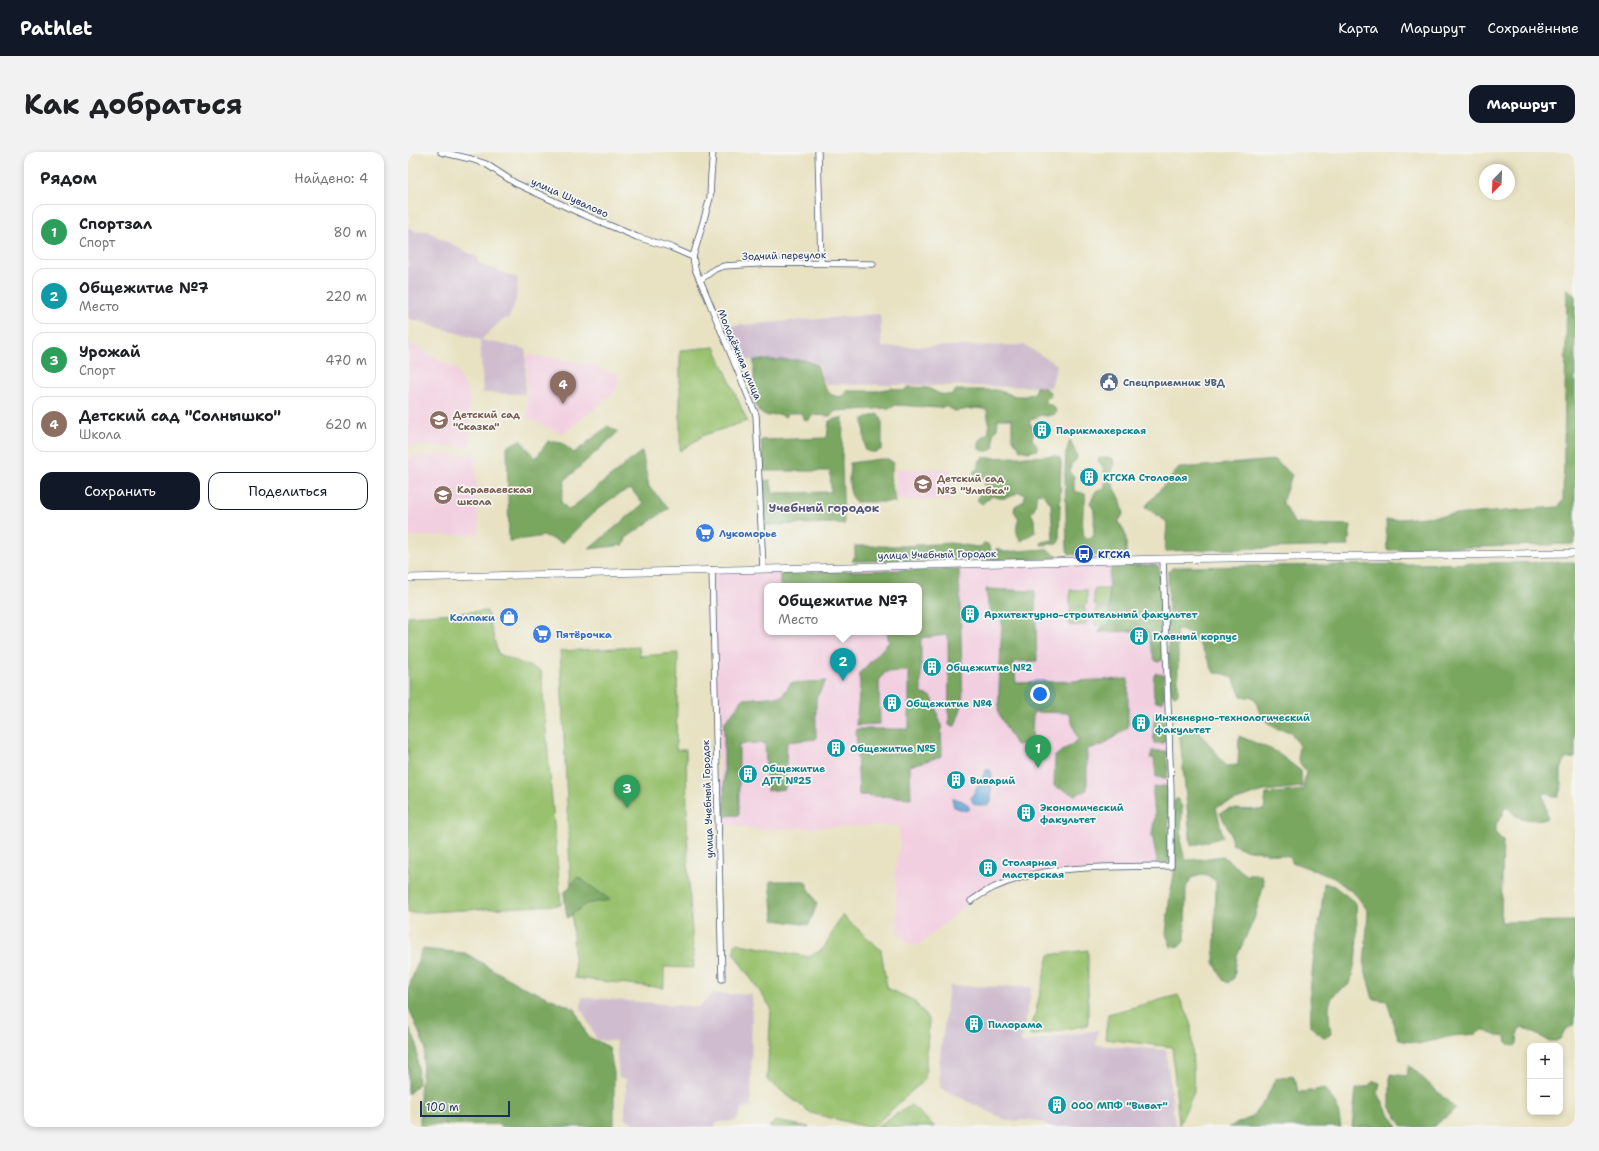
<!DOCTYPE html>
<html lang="ru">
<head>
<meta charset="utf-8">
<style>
  :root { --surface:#fff; --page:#f2f2f2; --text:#202124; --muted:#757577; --line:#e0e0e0; --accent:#111827 }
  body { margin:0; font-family:"Shantell Sans",sans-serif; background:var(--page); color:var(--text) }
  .controls { position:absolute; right:12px; bottom:12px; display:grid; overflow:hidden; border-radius:8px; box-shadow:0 2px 6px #0003 }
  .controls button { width:36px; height:36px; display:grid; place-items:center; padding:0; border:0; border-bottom:1px solid var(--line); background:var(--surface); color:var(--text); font:20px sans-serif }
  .compass { position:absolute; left:1071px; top:12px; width:36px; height:36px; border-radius:50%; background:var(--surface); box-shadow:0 2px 6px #0003; rotate:203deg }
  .scale { position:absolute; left:12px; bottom:10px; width:90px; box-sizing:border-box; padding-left:4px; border:2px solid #1b2f5e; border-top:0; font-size:11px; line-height:14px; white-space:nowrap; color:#1b2f5e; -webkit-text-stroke:3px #f6f6f2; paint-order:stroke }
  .you { position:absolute; left:632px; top:542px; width:14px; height:14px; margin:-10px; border:3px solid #fff; border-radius:50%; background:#1a73e8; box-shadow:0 0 0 6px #1a73e833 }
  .badge { display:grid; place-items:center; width:26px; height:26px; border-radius:50%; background:var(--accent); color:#fff; font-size:13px; font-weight:700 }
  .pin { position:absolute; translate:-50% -33px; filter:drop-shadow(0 1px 2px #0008) }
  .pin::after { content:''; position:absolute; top:21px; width:14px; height:12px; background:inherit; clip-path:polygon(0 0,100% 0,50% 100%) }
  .popup { position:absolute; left:356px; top:431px; width:158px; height:52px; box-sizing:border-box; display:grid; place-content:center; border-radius:8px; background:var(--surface); filter:drop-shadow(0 1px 3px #0005); font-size:13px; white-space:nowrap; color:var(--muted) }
  .popup b { font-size:15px; color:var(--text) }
  .popup::after { content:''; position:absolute; left:50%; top:100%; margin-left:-8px; border:8px solid transparent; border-top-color:var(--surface) }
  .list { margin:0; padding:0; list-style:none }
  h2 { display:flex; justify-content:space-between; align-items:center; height:52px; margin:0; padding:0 16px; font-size:17px }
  h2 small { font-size:13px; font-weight:400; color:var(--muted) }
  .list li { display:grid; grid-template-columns:26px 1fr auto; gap:12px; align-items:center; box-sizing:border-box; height:56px; margin:0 8px 8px; padding:0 8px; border:1px solid var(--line); border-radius:12px }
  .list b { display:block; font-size:15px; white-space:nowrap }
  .list p { margin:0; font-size:13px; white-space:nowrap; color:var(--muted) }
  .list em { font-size:13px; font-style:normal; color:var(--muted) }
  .actions { display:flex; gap:8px; padding:12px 16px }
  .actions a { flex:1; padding:9px 0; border:1px solid var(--accent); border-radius:12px; text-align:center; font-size:14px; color:var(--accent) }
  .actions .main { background:var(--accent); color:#fff }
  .map { position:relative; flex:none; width:1167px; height:975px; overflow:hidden; border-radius:12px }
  header { display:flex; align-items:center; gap:24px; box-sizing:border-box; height:56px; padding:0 20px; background:var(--accent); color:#fff }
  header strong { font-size:19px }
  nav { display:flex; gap:22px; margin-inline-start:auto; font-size:14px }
  .intro { display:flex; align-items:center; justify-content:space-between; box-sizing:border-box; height:96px; padding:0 24px }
  h1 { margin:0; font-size:28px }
  .button { padding:10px 18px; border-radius:12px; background:var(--accent); color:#fff; font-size:14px; font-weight:700 }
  main { display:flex; gap:24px; padding:0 24px }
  aside { flex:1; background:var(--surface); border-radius:12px; box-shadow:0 2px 6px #0003 }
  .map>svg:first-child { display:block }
  .built { fill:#f2cfe0; fill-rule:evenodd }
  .industrial { fill:#cfbdcf }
  .green { fill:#99c16e; stroke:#5a7866 }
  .forest { fill:#7aa761; stroke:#4a6b60 }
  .water { fill:#5da5d4; stroke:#3c6a99 }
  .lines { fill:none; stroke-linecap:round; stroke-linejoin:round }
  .minor-casing { stroke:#3a4a6d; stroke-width:7 }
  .tertiary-casing { stroke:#3a4a6d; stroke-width:8 }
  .minor { stroke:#fff; stroke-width:5.5 }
  .tertiary { stroke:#fff; stroke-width:7 }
  .labels { text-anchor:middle; stroke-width:3.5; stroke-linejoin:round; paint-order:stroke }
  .street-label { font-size:10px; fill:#1b2f5e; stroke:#f6f6f2 }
  .service-label { font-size:10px; font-weight:bold; fill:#4e5e75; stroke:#f6f6f2; text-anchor:start }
  .education-label { font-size:10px; font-weight:bold; fill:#785e54; stroke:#f6f6f2; text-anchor:start }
  .culture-label { font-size:10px; font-weight:bold; fill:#0d838f; stroke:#f6f6f2; text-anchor:start }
  .shop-label { font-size:10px; font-weight:bold; fill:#366cbe; stroke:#f6f6f2; text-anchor:start }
  .transit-label { font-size:10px; font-weight:bold; fill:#164399; stroke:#f6f6f2; text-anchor:start }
  .quarter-label { font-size:12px; font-weight:bold; fill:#585781; stroke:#f6f6f2 }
</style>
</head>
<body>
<header>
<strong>Pathlet</strong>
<nav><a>Карта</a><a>Маршрут</a><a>Сохранённые</a></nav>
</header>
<div class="intro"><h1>Как добраться</h1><a class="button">Маршрут</a></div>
<main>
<aside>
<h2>Рядом<small>Найдено: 4</small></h2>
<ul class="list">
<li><span class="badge" style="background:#2e9e5b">1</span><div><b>Спортзал</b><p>Спорт</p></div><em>80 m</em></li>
<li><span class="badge" style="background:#0f9aa8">2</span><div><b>Общежитие №7</b><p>Место</p></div><em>220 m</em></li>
<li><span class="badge" style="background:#2e9e5b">3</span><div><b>Урожай</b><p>Спорт</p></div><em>470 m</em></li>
<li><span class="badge" style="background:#8d6e63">4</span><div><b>Детский сад &quot;Солнышко&quot;</b><p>Школа</p></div><em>620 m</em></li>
</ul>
<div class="actions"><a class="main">Сохранить</a><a>Поделиться</a></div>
</aside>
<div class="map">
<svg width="1167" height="975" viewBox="0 0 1167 975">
  <rect width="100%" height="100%" fill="#f6f6f2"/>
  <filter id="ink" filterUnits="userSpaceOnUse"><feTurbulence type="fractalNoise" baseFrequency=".025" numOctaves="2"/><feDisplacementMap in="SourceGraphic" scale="8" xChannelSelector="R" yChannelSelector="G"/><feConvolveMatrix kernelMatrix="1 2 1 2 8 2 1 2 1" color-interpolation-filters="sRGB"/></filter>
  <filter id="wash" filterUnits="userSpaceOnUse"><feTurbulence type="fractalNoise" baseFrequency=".012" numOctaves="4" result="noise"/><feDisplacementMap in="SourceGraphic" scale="16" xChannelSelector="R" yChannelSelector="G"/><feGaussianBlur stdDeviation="0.9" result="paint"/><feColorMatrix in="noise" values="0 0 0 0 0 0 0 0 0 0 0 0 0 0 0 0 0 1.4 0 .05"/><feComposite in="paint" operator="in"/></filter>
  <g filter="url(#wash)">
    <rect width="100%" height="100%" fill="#e8e2c2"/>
    <g class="built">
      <path d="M0,190L48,217L61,242L62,295L0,294Z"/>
      <path d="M119,202L180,212L211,223L208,239L155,282L119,266Z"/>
      <path d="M67,302L71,382L0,385V304Z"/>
      <rect x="488" y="317" width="55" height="31"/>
      <path d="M754,408L762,713L630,721L573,740L512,793H501L490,780L487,719L492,691L491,673L352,677L313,672L305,419ZM359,434H511V480H359Z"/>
    </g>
    <g class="industrial">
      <path d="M0,75L8,80L19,79L70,106V111L110,126L108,148L101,166L94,168L73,188L118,197L117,242L75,241L72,188L0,166Z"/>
      <path d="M472,162L474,195L617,193L649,213L643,235L417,232L411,212L394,210L344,209L326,201L320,174Z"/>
      <path d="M541,834L624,835L613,891L690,878L688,893L758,898L767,975H639V972L624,968L600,969L532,936L531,913Z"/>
      <path d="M304,842H344L343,955L334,956L328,969L312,970L307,972V975H226L224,970L217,967L218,927L211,925L208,889L189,888L173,856L174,845L291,855Z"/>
    </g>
    <g class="green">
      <path d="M307,195L339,269L296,283L272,299V198Z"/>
      <path d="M686,437H701V454H688V452H686Z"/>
      <path d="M662,438H679V452H677V454H662Z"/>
      <path d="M662,456H677L678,473H661Z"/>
      <path d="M688,456H701V473H687Z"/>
      <path d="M79,459L90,502L133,519L153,753L0,761V464Z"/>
      <path d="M231,495L232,504L270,501L268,598H278L280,714L286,816L256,815V836L167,826L152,499Z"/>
      <path d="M434,763L473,798L479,836L505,848L521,867L517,927L465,975H459L403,961L359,928L363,856L326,802L327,791L401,805L415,797Z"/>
      <path d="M680,798V873L622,884L641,803Z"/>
      <path d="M770,843L783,870L786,940L771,973L764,895L697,887L700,862Z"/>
      <path d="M503,953L527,975H468Z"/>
      <path d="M367,969L401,975H361Z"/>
    </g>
    <g class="forest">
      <path d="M1159,136L1167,144V392L979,398L978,368L1150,355L1155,348Z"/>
      <path d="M346,208H396L409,213C414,226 416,248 435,244L438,239H468L484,236L495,239L500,235L520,236L532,242L544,243L548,238H588L608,244H617L626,241L628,235C635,235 638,236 643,241L642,243L637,248V250L646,255L648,259L647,262L639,264L633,263L621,269L626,278L624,287L629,293V298L620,300L612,298L610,293L607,291L604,284V267H590L589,278L585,282L586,296C580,300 577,300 571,297C570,281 580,286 581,278C582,272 579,264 579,258L570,256L547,259L538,254L531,256L488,253L483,256L427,259L423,264L405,263L400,269L397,268L393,261H381L377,265L371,262L360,264L351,260L346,247Z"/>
      <path d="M469,262L473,265L474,270V297C468,301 462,301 457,298L455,267Z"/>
      <path d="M435,265L434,312L436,373L428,371L357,373L354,329L362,328L365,341L423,340L422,319H355L353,288L419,286L421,269Z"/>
      <path d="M200,274L210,280L157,328L153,350L161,358L234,299L241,335L261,356L218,386L216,393L181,397L235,352L223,337C201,343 171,374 155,391L137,384L101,389L99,295L112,288L128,306L140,289L154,291L166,301Z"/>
      <path d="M662,288L669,304L668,308L663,312L662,319L666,325V339L677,342C679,349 675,354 675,361C674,369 675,377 676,385L681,386L686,384C685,375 689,357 682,351L688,339L696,336L697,334C697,324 698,317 690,310L691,306H702L705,307L706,312L703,323V329L712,346L716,361L710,370C720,381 718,388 718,402L675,404L661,402L659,398L657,323L658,301Z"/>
      <path d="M647,304L652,306L653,311L651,389L649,392L633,393V390L645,388L643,352L635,342L629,341C627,348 629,356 623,361L626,367L627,380L613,389C608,382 607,376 611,367L606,359L607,354L616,349L617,343L611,340C603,345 595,349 585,344L581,346L574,352L570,349C569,342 574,341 580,338L576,335L577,329L575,325L570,326L566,323V319L570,317L572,308L574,306Z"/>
      <path d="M472,307H480L486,311L482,325L488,350H447C439,338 441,325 442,311Z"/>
      <path d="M867,308L884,323L874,350L887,372L943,373L940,394L757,399L759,370L737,355L771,316Z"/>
      <path d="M542,391L570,395L574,394L576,391L580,392L584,401H586L589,396L596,400L636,397L642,399L643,401L649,403V405L648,407L444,409L447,404V394H493Z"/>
      <path d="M1167,410V606L1157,607L1153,618V636L1150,645H1145L1140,641L1135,642L1139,663V667C1124,668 1109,670 1101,656L1095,657V663L1088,672C1088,682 1087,682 1095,688L1093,770L1167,769V872L1157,878L1152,887L1148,889H1141L1114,875L1110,879L1109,892L1106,894L1100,892L1097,884C1093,884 1090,885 1087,883C1079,880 1076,874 1069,882L1044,884L1010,892L1004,890L995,889L990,886L979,849L965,847L956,814L960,759L948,743L926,726L884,710L881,705L836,697L824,692L822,681L812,661L821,657L856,658L858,642L895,638L898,618C890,612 889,604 891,594L883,580L867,576L853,565L847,547L842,544L838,546L833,544L826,528L818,522L806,521C798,503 789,480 768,477L770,499V542L766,544L763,540L759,475L761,460L760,420L764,416L770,415Z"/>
      <path d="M719,413H747L751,415V424L754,426L755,507L753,509L749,510L746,507L739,479L691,480L692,475L702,473L701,425L704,414Z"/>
      <path d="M551,417L555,551L547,574L541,573L540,483L513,486V541L524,545L533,572L534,604L502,614L503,646L451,643L448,577H501V519L477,520L471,529L472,572L448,573L452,533L451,522L481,490L479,480H511V434H372V420Z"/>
      <path d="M578,437L627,439L629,509L606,510L608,531L720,527V575L695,593L679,597V638L667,643L646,634L647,604L670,588L661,561L625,560L624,591L608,593L590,561L594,466L581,460Z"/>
      <path d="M748,521L756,523V548L754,550L747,549C745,541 745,531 746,523Z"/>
      <path d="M418,529L408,546V587L379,590L377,637L359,639L357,591L331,592V663L316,664V571L335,547L374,544L383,531Z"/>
      <path d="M747,562H753L756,564L758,588L756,591H746L745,577Z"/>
      <path d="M771,576L790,578L818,614L830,613L831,584L867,599L893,619L894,635L856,639L808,655L815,685L783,694Z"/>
      <path d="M744,599H758L760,618L759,626L748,625L746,606H742Z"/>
      <path d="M756,634L760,635L761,709L759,712H752L749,711C749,705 744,685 744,682C745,672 749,662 745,652C747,647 743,641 746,635Z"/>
      <path d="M769,646L774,655L773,692L777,708L794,707L815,704L838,723H854L856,732L846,767L829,804L826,826L820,831L815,828L806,810L808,729L797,722L783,726L778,736L777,788L772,794L763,795L758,782L762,742L766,723V649Z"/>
      <path d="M170,725L202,748L178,752L159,766L156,741Z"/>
      <path d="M362,729H397L409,752L401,773L366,768Z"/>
      <path d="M916,731L926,734L948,751C949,776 951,806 942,830C940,836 932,837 928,841C917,851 922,869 923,882L917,886L903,875L902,841L907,792L913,763Z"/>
      <path d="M14,797L57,801L113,834L167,857L179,884L201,895L206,921V975H93L89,972L12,973V940L17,895L0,854V838Z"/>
      <path d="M0,874L9,892L10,933L0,942Z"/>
      <path d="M1001,913L1048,957L1025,975H995L982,954V922L998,924Z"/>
      <path d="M885,924L888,930L890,940L903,939L916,936L929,953L933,975H821L844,965L859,945L867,927Z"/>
      <path d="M966,929L972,931L970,941L978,957L990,975H944L948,937L960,934Z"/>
    </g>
    <g class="water">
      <path d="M578,618H582L584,622L583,649L581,653H569L565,651L563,646Z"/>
      <path d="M544,647C551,646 559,650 562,657L558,659L546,655Z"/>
    </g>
  </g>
  <g filter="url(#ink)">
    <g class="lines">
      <defs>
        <g id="minor">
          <path d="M33,0L63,7L78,12L107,31L172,61L229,85L262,95L285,105"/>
          <path d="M305,0L303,23L302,46L285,105L287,117L295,135L348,263L355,417"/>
          <path d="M410,0L413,111"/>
          <path d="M292,128L307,117L316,114L364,111L465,112"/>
          <path d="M304,418L314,827"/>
          <path d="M563,749C615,710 700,715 763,714V639L755,407"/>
        </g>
        <path id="tertiary" d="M0,426L755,407L1167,401"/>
      </defs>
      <use href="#minor" class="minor-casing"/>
      <use href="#tertiary" class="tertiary-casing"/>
      <use href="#minor" class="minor"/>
      <use href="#tertiary" class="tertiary"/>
    </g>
  </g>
  <defs>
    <symbol id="civic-disc" viewBox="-11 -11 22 22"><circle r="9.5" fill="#5c6f8a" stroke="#f6f6f2"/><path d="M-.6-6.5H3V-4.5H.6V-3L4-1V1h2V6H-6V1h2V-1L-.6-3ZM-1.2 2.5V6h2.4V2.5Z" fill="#fff"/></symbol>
    <symbol id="school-disc" viewBox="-11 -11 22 22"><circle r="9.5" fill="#8d6e63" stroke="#f6f6f2"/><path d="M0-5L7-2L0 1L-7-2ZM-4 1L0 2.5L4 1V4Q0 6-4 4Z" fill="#fff"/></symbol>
    <symbol id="building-disc" viewBox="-11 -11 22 22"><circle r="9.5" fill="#0f9aa8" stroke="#f6f6f2"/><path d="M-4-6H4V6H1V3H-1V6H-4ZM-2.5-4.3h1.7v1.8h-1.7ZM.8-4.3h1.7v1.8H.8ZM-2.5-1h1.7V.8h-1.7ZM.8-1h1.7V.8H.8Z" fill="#fff"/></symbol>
    <symbol id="supermarket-disc" viewBox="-11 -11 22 22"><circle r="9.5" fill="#3f7fe0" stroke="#f6f6f2"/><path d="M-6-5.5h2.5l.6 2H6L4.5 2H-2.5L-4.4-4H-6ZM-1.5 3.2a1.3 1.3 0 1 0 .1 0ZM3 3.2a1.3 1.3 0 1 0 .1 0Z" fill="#fff"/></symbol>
    <symbol id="bus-disc" viewBox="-11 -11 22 22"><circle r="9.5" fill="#1a4fb4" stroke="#f6f6f2"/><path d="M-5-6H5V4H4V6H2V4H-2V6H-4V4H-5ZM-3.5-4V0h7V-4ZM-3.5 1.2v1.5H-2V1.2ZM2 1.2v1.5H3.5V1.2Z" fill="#fff"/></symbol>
    <symbol id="shop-disc" viewBox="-11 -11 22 22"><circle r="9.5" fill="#3f7fe0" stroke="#f6f6f2"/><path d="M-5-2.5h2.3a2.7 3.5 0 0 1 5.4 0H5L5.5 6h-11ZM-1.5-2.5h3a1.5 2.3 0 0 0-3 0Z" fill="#fff"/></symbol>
  </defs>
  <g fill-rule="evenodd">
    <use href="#civic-disc" x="690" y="219" width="22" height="22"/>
    <use href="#school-disc" x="20" y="257" width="22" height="22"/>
    <use href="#building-disc" x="623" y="267" width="22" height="22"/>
    <use href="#building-disc" x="670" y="314" width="22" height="22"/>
    <use href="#school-disc" x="504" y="321" width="22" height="22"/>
    <use href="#school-disc" x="24" y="332" width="22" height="22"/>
    <use href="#supermarket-disc" x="286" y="370" width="22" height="22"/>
    <use href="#bus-disc" x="665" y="391" width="22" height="22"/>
    <use href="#building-disc" x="551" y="451" width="22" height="22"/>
    <use href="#shop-disc" x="90" y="454" width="22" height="22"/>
    <use href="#supermarket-disc" x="123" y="471" width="22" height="22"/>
    <use href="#building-disc" x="720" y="473" width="22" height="22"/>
    <use href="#building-disc" x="513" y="504" width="22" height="22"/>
    <use href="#building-disc" x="473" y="540" width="22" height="22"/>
    <use href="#building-disc" x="722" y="560" width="22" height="22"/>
    <use href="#building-disc" x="417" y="585" width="22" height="22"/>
    <use href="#building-disc" x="329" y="611" width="22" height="22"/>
    <use href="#building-disc" x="537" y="617" width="22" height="22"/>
    <use href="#building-disc" x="607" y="650" width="22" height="22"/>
    <use href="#building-disc" x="569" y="705" width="22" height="22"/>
    <use href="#building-disc" x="555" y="861" width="22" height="22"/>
    <use href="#building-disc" x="638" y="942" width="22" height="22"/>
  </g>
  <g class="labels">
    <g class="street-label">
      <text transform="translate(162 45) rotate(24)" y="4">улица Шувалово</text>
      <text transform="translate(376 103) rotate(-1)" y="4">Зодчий переулок</text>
      <text transform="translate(332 202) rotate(67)" y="4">Молодёжная улица</text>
      <text transform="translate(529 402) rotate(-1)" y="4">улица Учебный Городок</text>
      <text transform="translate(299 647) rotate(-92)" y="4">улица Учебный Городок</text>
    </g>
    <g class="service-label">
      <text x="715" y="234">Спецприемник УВД</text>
    </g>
    <g class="education-label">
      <text x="45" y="266">Детский сад<tspan x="45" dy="12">"Сказка"</tspan></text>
      <text x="529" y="330">Детский сад<tspan x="529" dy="12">№3 "Улыбка"</tspan></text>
      <text x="49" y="341">Караваевская<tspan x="49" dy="12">школа</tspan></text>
    </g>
    <g class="culture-label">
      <text x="648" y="282">Парикмахерская</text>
      <text x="695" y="329">КГСХА Столовая</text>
      <text x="576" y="466">Архитектурно-строительный факультет</text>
      <text x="745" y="488">Главный корпус</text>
      <text x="538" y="519">Общежитие №2</text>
      <text x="498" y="555">Общежитие №4</text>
      <text x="747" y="569">Инженерно-технологический<tspan x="747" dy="12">факультет</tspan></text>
      <text x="442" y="600">Общежитие №5</text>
      <text x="354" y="620">Общежитие<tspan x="354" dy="12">ДГТ №25</tspan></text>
      <text x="562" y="632">Виварий</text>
      <text x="632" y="659">Экономический<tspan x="632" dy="12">факультет</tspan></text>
      <text x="594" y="714">Столярная<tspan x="594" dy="12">мастерская</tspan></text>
      <text x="580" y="876">Пилорама</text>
      <text x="663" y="957">ООО МПФ "Виват"</text>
    </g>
    <g class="shop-label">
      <text x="311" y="385">Лукоморье</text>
      <text x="87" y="469" text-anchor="end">Колпаки</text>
      <text x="148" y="486">Пятёрочка</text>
    </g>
    <g class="transit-label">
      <text x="690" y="406">КГСХА</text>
    </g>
    <g class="quarter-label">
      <text x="416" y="360">Учебный городок</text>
    </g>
  </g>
</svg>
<div class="controls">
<button>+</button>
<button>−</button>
</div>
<svg class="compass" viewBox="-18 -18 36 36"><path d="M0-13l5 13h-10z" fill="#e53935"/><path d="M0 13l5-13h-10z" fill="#757577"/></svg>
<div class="scale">100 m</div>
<div class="you"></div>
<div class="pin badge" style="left:630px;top:616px;background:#2e9e5b">1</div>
<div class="pin badge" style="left:435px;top:529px;background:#0f9aa8">2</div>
<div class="popup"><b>Общежитие №7</b>Место</div>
<div class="pin badge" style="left:219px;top:656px;background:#2e9e5b">3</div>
<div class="pin badge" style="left:155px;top:252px;background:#8d6e63">4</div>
</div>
</main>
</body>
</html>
